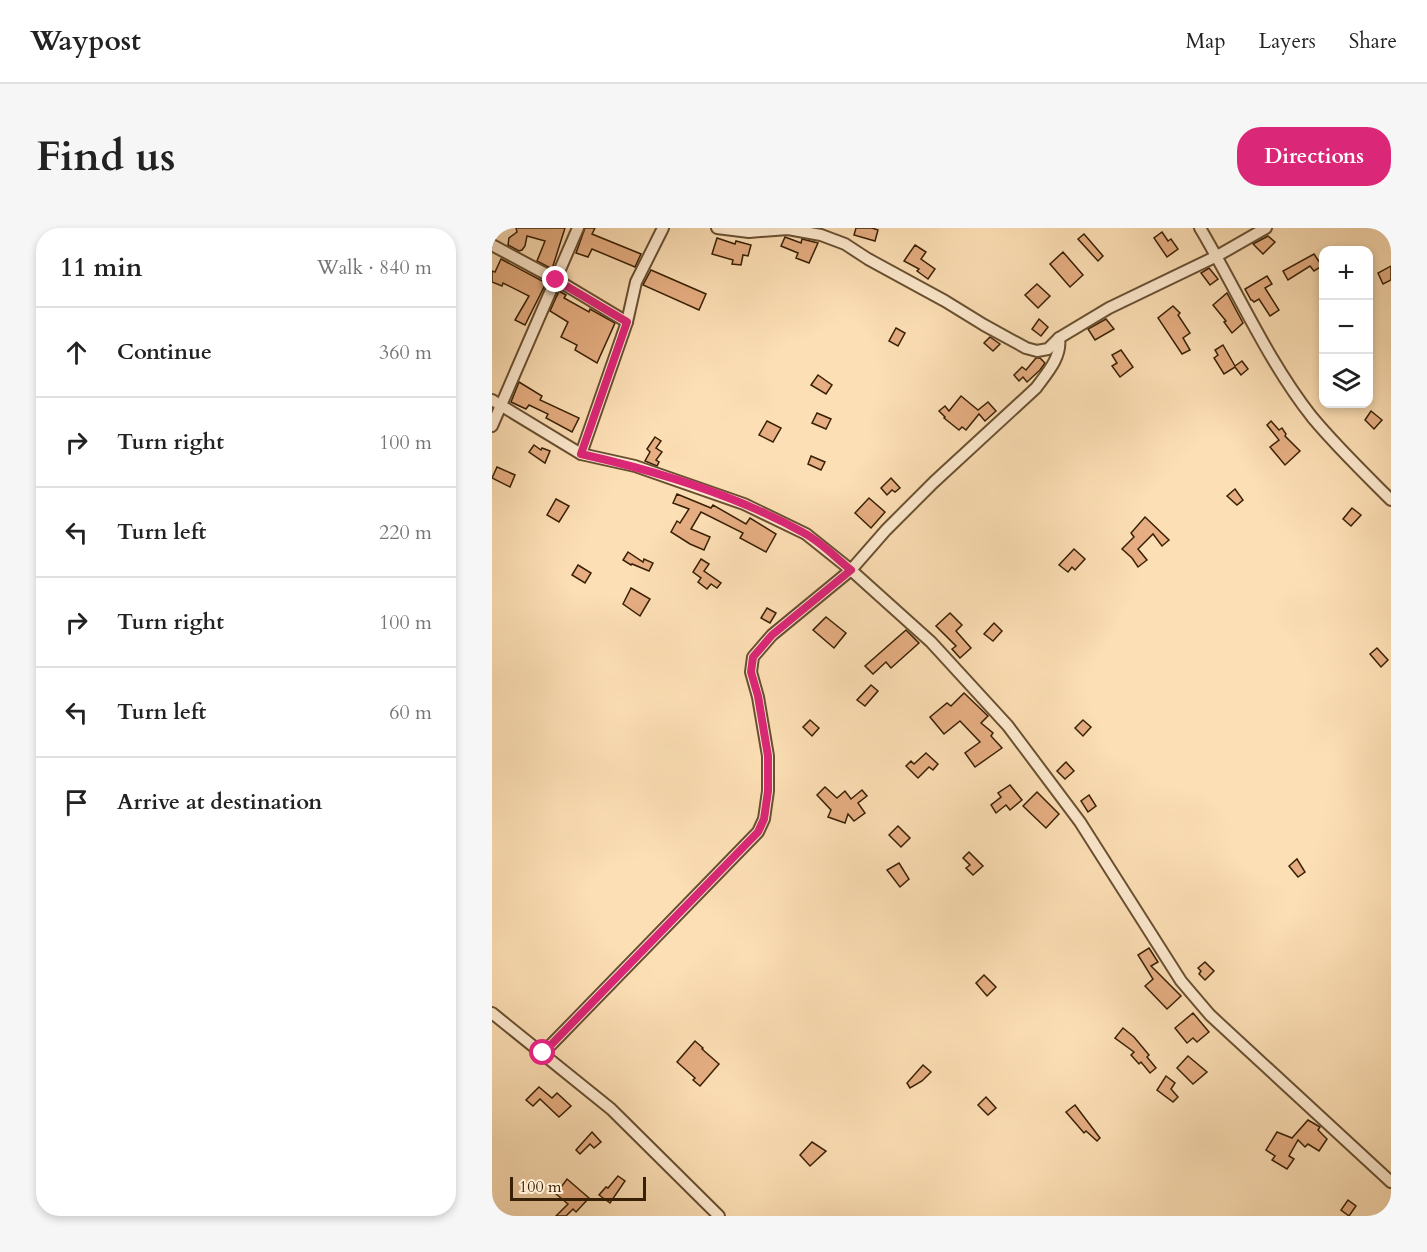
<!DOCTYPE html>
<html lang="en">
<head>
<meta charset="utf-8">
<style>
  :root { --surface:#fff; --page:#f6f6f6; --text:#222; --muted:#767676; --line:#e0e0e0; --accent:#db2777 }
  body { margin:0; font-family:Cardo,serif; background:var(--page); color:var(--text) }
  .controls { position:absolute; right:18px; top:18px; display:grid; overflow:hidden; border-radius:12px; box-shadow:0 3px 9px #0003 }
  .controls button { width:54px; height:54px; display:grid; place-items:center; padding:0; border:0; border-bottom:2px solid var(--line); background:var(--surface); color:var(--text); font:30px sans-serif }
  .scale { position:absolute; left:18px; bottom:15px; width:136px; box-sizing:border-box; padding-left:6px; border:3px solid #382005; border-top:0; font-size:16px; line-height:21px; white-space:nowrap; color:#382005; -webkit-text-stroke:4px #feeacf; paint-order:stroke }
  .stop { position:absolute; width:18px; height:18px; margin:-14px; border:4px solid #db2777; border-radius:50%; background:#fff }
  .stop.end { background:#db2777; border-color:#fff; box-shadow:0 2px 6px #0008 }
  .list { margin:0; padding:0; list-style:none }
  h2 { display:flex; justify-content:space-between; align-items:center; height:78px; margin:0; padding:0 24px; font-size:26px }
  h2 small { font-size:20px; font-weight:400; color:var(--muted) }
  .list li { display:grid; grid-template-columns:39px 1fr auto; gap:18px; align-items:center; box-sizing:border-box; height:90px; padding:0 24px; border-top:2px solid var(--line) }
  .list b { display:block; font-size:22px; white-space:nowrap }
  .list em { font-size:20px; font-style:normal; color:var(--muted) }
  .icon { flex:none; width:33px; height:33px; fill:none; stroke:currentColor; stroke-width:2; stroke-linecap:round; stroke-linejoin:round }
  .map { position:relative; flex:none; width:899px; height:988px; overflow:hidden; border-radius:24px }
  header { display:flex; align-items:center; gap:36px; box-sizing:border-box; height:84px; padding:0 30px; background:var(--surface); border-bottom:2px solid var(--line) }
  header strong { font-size:28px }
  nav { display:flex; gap:33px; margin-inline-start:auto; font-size:21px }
  .intro { display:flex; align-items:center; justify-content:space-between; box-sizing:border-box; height:144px; padding:0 36px }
  h1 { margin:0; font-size:42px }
  .button { padding:15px 27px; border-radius:24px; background:var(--accent); color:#fff; font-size:21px; font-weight:700 }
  main { display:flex; gap:36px; padding:0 36px }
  aside { flex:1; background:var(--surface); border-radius:24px; box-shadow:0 3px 9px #0003 }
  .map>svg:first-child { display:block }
  .building { fill:#e6ae82; stroke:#382005; stroke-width:1.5 }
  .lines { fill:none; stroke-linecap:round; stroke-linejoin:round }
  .street-casing { stroke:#695031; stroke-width:14 }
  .street { stroke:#feeacf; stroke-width:10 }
  .route { stroke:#db2777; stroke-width:8 }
</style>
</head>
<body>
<header>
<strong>Waypost</strong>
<nav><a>Map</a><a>Layers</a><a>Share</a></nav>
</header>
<div class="intro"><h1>Find us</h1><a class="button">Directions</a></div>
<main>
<aside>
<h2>11 min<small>Walk · 840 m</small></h2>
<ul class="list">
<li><svg class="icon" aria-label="ahead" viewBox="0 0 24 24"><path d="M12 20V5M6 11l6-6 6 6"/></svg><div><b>Continue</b></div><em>360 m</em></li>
<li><svg class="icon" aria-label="right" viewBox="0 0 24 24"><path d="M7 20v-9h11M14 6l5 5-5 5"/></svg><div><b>Turn right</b></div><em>100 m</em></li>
<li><svg class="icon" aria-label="left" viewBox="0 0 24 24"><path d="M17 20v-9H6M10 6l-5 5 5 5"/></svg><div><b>Turn left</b></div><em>220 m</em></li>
<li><svg class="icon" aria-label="right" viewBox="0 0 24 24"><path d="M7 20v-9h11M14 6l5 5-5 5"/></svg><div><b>Turn right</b></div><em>100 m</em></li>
<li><svg class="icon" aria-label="left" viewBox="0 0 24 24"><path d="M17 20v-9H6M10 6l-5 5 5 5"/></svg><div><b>Turn left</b></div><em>60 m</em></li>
<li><svg class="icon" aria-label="arrive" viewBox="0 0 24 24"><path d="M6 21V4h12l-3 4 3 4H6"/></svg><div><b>Arrive at destination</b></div></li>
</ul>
</aside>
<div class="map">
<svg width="899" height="988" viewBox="0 0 899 988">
  <rect width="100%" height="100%" fill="#fddfb5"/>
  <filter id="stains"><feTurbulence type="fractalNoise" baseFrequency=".00333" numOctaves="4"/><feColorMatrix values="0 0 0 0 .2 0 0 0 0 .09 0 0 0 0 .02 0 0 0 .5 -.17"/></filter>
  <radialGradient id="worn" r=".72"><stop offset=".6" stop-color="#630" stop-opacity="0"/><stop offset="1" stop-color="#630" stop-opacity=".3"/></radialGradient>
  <g class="building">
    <path d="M24,0H73L60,41L45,33L53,13L35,8L33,18L30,22L27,23L16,17L17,10L25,4Z"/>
    <path d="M93,0H103L100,6L149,26L143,39L100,21L96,29L84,25Z"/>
    <path d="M364,0H380L386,2L383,13L362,7Z"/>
    <path d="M670,4L676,13L679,11L686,21L675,29L662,10Z"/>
    <path d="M592,6L611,28L606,33L586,11Z"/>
    <path d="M776,8L783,14L771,26L761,16Z"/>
    <path d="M293,9L309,15L310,11L326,15L317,35L304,30L306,25L289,18Z"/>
    <path d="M225,10L243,16L244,13L259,17L256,28L251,27L249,37L240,36L241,32L220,26Z"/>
    <path d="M423,17L434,24L429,31L443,41L436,51L425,43L427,41L412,33Z"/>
    <path d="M571,24L591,47L578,59L558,36Z"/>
    <path d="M822,26L830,38L822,43L818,38L796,52L791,43Z"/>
    <path d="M9,31L54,55L33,97L23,92L37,68L11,55L10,58L0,54V43L3,44Z"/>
    <path d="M899,38V52L891,56L886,45Z"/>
    <path d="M717,40L726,51L718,57L709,45Z"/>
    <path d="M159,42L214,66L207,82L151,57Z"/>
    <path d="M775,48L780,56L773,60L787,82L778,88L767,71L762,74L760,72H759L753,61Z"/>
    <path d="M545,56L558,68L546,80L533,67Z"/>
    <path d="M67,63L74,67L72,70L97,84L98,81L123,95L105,135L83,122L85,117L69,109L76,94L58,83Z"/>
    <path d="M735,65L751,95L740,105L732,94L734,93L721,77Z"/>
    <path d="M681,78L688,85L686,87L698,105L691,110L698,122L690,126L666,90Z"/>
    <path d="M547,91L556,99L549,108L540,101Z"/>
    <path d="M614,91L622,101L603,112L596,101Z"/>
    <path d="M404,100L413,105L406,118L397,113Z"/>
    <path d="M498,109L508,116L501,123L492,115Z"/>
    <path d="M731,117L743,138L750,133L756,141L749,147L743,139L732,146L722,130L726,127L723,122Z"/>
    <path d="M629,122L641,139L628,149L620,138L625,135L620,127Z"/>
    <path d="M544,130H548L553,135L548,142L535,154L531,149L527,153L522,147L530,139L534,142Z"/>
    <path d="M326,147L340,157L334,166L319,157Z"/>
    <path d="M27,154L50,168L48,172L87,190L80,204L54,190L56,186L37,177L34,181L19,174Z"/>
    <path d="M469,168L486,182L496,174L504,183L493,193L487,186L474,202L470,199L467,202L452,190L453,189L447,183L453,178L457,183Z"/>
    <path d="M879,183L890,192L882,201L873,192Z"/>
    <path d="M325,185L339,191L334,201L320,195Z"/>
    <path d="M275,193L289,200L281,214L267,207Z"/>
    <path d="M779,193L787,202L790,200L794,206L793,208L808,223L793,237L778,219L787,212L775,197Z"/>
    <path d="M163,209L169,213L164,220L170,224L164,232L167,234L165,238L153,233L158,224L155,221Z"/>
    <path d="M42,217L49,222L50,220L58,223L53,235L37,224Z"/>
    <path d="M319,228L333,234L329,242L316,236Z"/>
    <path d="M5,239L23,247L18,259L0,250Z"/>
    <path d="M399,250L408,260L403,264L400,262L395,267L389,260Z"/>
    <path d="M743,261L751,272L745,277L735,268Z"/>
    <path d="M185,266L219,280L221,277L254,296L258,290L284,306L274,324L248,310L251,305L209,284L199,301L218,309L212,322L198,316L179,304L185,293L188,295L197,281L181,275Z"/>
    <path d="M377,270L393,284L379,300L363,285Z"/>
    <path d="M64,271L77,278L67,294L55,287Z"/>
    <path d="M860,280L869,287L859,298L851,291Z"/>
    <path d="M653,289L677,312L670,318L661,306L646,321L655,332L646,339L640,330L630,321L642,309L639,305Z"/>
    <path d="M582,321L593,331L583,342L580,339L576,344L567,337Z"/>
    <path d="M136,324L151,334L152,331L161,335L157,343L140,336L139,337L131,332Z"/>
    <path d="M209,331L217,336L212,343L229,355L225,360L219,356L215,361L206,354L209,350L201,344Z"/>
    <path d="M86,337L99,345L93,355L80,347Z"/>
    <path d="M139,360L158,371L148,388L131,376Z"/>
    <path d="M275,380L284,385L278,395L269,390Z"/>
    <path d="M458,385L470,397L464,403L479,420L468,430L460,421L464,418L444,398Z"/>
    <path d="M334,389L354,405L342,420L321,402Z"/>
    <path d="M502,395L510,403L501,413L492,406Z"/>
    <path d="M414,402L427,415L399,440L394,434L381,446L373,438Z"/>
    <path d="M885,420L896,432L889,439L878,426Z"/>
    <path d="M379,457L386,463L373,478L365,472Z"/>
    <path d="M472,465L496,488L489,495L501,505L499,508L510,520L483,539L473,525L488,514L468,493L452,506L438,489L455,475L459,478Z"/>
    <path d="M318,492L327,500L320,508L311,499Z"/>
    <path d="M591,492L599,499L591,508L583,500Z"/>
    <path d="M434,525L446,536L441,542L437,539L426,550L414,538L419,533L422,536Z"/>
    <path d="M574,534L582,543L573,551L565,543Z"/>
    <path d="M518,557L530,572L518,582L514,577L504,585L499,577L509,569L506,565Z"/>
    <path d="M333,559L345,570L353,563L359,571L370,562L375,568L366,575L373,585L362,593L356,586L353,595L336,589L339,582L325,567Z"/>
    <path d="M545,564L567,586L554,600L531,578Z"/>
    <path d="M597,567L604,578L596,584L589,573Z"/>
    <path d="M406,598L418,610L409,619L397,607Z"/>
    <path d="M477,624L491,638L481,647L474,640L478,637L471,630Z"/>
    <path d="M805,631L813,644L806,649L797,638Z"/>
    <path d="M407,635L417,651L408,659L395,642Z"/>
    <path d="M657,720L666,734L659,738L689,768L675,781L653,758L661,751L646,727Z"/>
    <path d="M713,734L722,743L713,752L707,746L709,743L706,740Z"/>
    <path d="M492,747L504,759L495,768L484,755Z"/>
    <path d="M701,785L717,804L705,814L701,810L695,815L683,800Z"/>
    <path d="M631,800L642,809L657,827L655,829L664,840L658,845L649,834L647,836L639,827L642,824L623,810Z"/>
    <path d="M203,813L211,820L210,821L227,836L208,858L201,852L203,850L185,834Z"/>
    <path d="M696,828L715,844L701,856L685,840Z"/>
    <path d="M431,837L439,844L430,853L418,860L415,855Z"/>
    <path d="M674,848L683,855L679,861L686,869L681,874L665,862Z"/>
    <path d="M47,859L60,870L65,865L79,878L67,889L48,871L41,878L34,872Z"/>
    <path d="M494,869L504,880L496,887L486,877Z"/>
    <path d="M583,877L608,910L605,913L594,903L592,905L574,884Z"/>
    <path d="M816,892L828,899L826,902L835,911L827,923L816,916L813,919L806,912L797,928L802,931L795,941L780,932L783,928L774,922L785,904L800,910Z"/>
    <path d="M100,904L109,914L102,920L98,916L88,926L84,922Z"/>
    <path d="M320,914L334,923L318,938L308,927Z"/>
    <path d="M126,948L133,953L118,975L107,967L114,959L116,960Z"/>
    <path d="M75,951L97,970L84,984L81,981L74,988H64L76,976L64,966Z"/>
    <path d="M856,972L864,978L857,988L849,982Z"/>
  </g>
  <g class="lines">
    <defs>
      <g id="street">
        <path d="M225,0L257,4L296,1L329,7L353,16L376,31L453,73L492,97L534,120L545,123L556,121L567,110L617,80L725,28L774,0"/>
        <path d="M708,0C745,62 775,132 820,189C844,218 872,245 899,272"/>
        <path d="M0,17L65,52L135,94"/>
        <path d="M0,172L89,226L143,238L252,276L314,306L359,342L439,414L516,498L588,594L689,753L718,787L899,954"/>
        <path d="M0,198L86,0"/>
        <path d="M89,226L135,94L144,54L171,0"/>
        <path d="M0,785L119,881L227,988"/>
        <path d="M51,825L266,604L272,591L276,563V528L266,469L259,444L261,429L280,407L359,342L394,302L442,254L544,160C555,145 570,129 567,110"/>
      </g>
    </defs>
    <use href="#street" class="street-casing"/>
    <use href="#street" class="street"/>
  </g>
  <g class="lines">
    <path class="route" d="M51,825L266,604L272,591L276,563V528L266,468L259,444L261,429L280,407L359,342C344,330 329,314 312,305C244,267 165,243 89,226L135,94L64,52"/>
  </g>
  <rect width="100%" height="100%" filter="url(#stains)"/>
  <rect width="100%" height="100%" fill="url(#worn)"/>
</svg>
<div class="controls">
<button>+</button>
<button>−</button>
<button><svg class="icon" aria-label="layers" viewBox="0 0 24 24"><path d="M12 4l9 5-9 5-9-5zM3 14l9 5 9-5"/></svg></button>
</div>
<div class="scale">100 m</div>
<div class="stop" style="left:51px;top:825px"></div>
<div class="stop end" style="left:64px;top:52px"></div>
</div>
</main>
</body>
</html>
